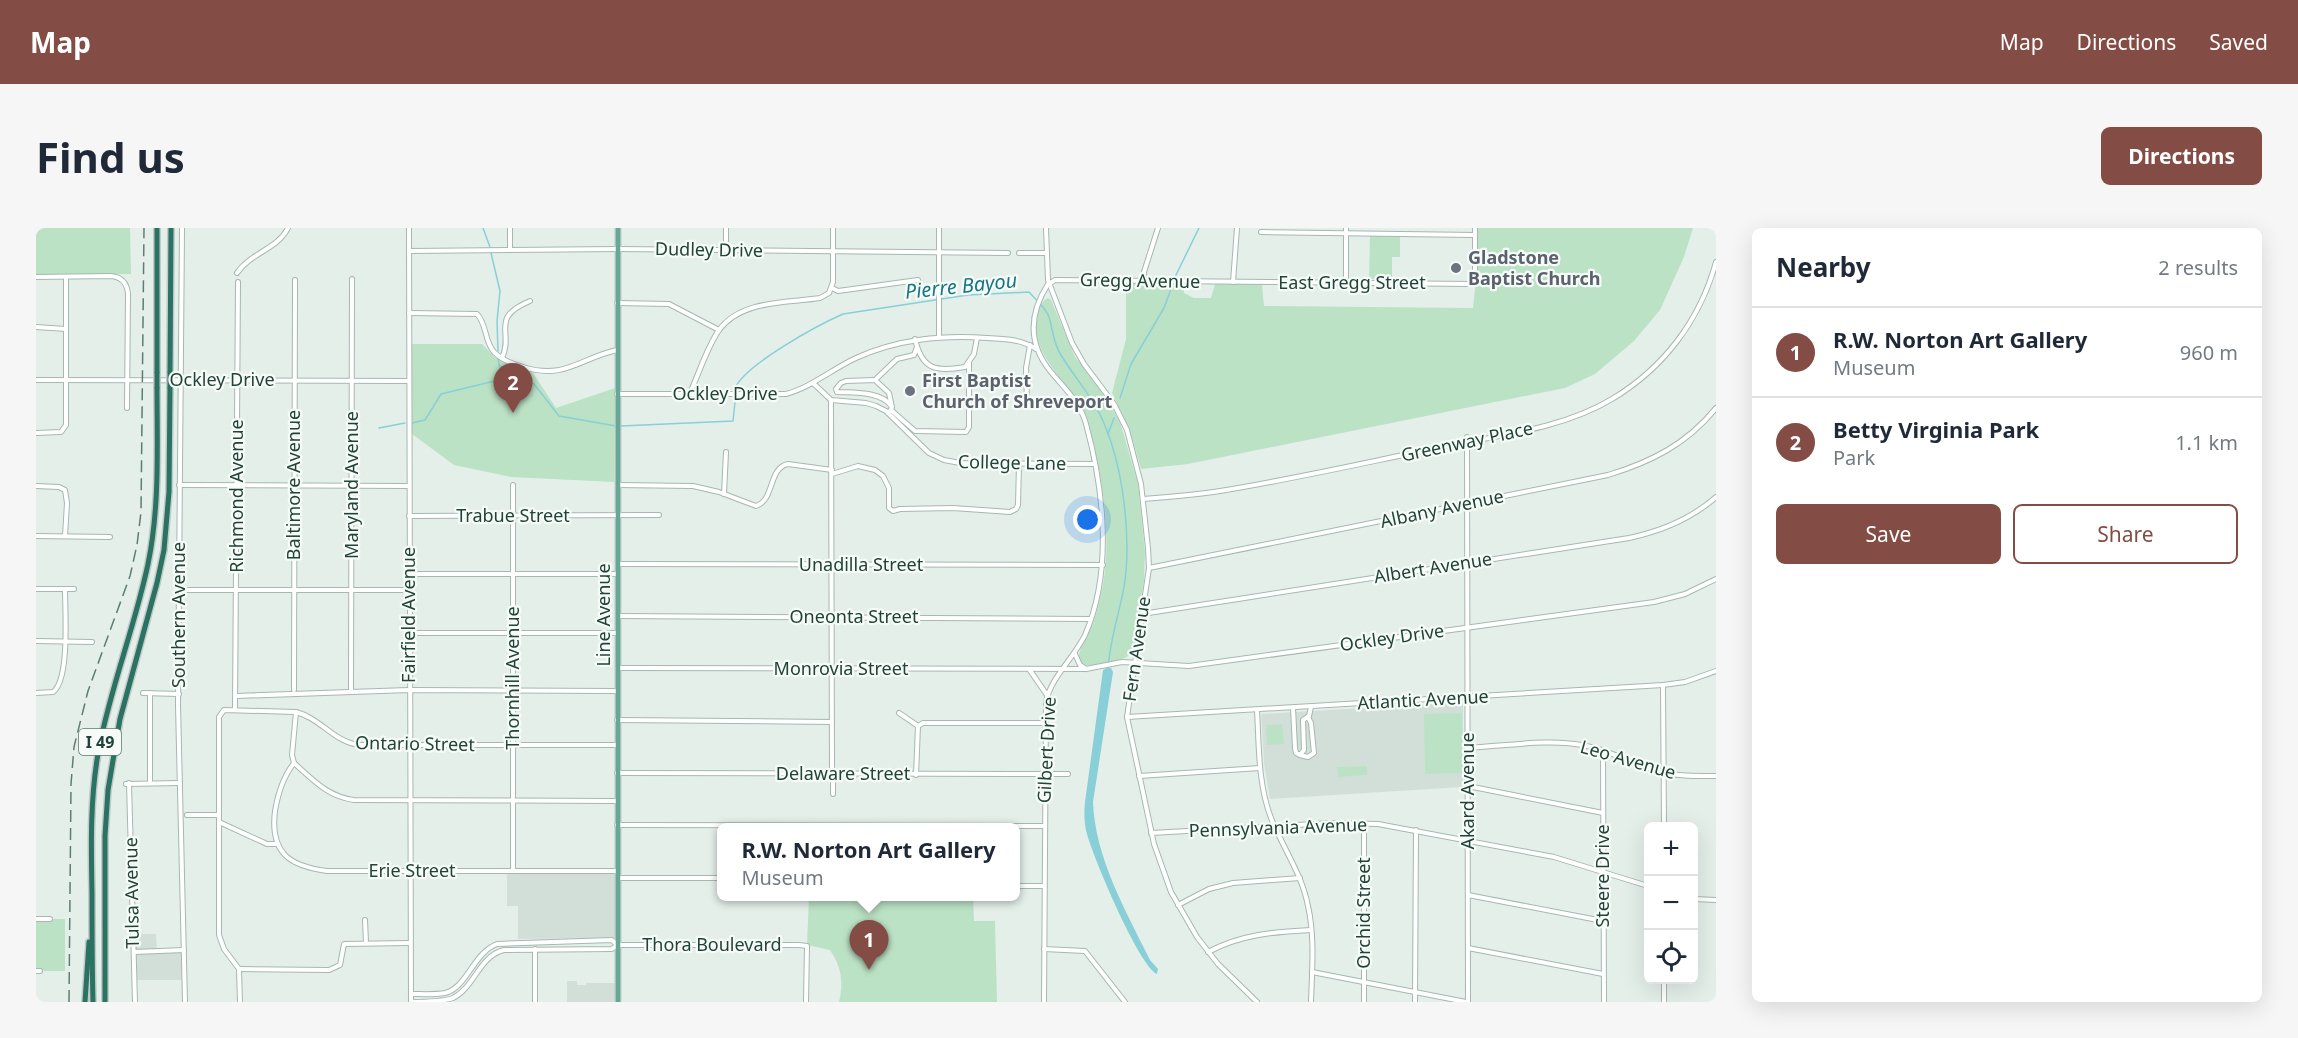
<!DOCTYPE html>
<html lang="en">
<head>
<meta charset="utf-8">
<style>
  :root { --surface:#fff; --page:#f6f6f7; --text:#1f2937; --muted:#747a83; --line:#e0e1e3; --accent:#834c44 }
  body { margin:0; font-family:"Noto Sans",sans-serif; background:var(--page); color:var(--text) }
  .controls { position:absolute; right:18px; bottom:18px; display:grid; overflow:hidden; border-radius:9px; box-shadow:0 6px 24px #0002 }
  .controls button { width:54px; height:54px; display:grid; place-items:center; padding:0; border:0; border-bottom:2px solid var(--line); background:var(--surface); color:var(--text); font:30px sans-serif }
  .you { position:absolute; left:1052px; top:292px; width:21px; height:21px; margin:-15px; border:4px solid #fff; border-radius:50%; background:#1a73e8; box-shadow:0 0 0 9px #1a73e833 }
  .badge { display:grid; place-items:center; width:39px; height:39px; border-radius:50%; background:var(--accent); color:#fff; font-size:20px; font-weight:700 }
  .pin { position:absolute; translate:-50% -50px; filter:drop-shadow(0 2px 3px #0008) }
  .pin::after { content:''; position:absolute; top:32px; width:21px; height:18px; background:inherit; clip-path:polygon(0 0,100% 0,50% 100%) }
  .popup { position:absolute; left:681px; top:595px; width:303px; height:78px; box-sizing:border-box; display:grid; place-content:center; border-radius:9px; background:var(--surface); filter:drop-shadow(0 2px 4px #0005); font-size:20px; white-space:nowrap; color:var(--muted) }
  .popup b { font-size:22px; color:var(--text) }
  .popup::after { content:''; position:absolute; left:50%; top:100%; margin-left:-12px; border:12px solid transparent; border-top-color:var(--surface) }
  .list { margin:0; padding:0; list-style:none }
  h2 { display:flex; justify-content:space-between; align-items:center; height:78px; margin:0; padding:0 24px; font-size:26px }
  h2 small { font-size:20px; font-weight:400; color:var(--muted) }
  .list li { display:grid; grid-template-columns:39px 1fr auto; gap:18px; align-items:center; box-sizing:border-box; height:90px; padding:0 24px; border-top:2px solid var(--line) }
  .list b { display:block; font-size:22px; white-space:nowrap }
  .list p { margin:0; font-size:20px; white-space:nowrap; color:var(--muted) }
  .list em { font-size:20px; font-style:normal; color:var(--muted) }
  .actions { display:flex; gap:12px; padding:18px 24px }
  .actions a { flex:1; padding:14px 0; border:2px solid var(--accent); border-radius:9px; text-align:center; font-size:21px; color:var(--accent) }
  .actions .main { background:var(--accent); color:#fff }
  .icon { flex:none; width:33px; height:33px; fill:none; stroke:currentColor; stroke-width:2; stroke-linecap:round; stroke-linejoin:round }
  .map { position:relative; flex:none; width:1680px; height:774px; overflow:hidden; border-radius:9px }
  header { display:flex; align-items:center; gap:36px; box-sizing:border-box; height:84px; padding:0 30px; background:var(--accent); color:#fff }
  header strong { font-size:28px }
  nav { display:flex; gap:33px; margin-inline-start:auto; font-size:21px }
  .intro { display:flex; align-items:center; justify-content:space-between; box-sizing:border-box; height:144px; padding:0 36px }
  h1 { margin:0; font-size:42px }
  .button { padding:15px 27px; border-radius:9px; background:var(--accent); color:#fff; font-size:21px; font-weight:700 }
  main { display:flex; gap:36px; padding:0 36px }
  aside { flex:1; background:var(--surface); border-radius:9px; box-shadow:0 6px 24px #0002 }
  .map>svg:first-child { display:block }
  .built { fill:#d2dfd9 }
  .green { fill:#bce2c5 }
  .water { fill:#88cfd8 }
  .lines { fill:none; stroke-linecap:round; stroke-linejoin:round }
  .stream { stroke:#88cfd8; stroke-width:1.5 }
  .minor-casing { stroke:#a6b8b1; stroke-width:6 }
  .major-casing { stroke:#c1cac8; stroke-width:7 }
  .highway-casing { stroke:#c1cac8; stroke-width:8 }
  .minor { stroke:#fff; stroke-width:4 }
  .major { stroke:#65a895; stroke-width:4.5 }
  .highway { stroke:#2a7261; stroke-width:5 }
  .rail { stroke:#5c7e74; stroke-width:1.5; stroke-dasharray:12 6; stroke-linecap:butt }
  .highway-bridge-casing { stroke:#c1cac8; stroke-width:8; stroke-linecap:butt }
  .highway-bridge { stroke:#2a7261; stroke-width:5 }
  .worship-dot { fill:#6b7280; stroke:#f6fbf8; stroke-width:2 }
  .labels { text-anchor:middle; stroke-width:4.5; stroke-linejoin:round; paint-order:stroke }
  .shield { fill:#f6fbf8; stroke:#617a72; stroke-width:1.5 }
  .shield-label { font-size:16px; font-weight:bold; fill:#214339 }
  .street-label { font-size:18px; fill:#214339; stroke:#f6fbf8 }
  .worship-label { font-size:18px; font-weight:bold; fill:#5b616d; stroke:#f6fbf8; text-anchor:start }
  .water-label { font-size:20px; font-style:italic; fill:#157685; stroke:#f6fbf8 }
</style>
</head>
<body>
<header>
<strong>Map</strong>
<nav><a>Map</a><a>Directions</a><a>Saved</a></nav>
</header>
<div class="intro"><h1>Find us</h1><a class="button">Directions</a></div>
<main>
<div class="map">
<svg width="1680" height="774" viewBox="0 0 1680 774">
  <rect width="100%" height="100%" fill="#e4efea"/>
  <g class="built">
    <path d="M1427,474V559L1234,571L1228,535L1225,486Z"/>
    <path d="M471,645L578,646L579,648V710L482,711V678H471Z"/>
    <path d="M98,706H120L121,724L145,725L146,752H100Z"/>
    <path d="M531,753H541V757H550V755H579V774H531Z"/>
  </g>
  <g class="green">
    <path d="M0,0H94L95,46L0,47Z"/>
    <path d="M1441,0H1657L1648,29L1624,82L1598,113L1559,146L1529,160L1152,236L1105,241L1095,206L1076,165L1090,111V55H1147L1148,65L1158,70H1175L1179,56H1226L1228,78L1437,80L1440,51Z"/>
    <path d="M1334,8H1364V29H1356V51H1333Z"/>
    <path d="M1012,70L1015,72L1039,129L1065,160L1084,194L1102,256L1109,324L1108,352L1097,425C1088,433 1053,442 1043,435C1040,422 1054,405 1058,393C1062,381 1064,368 1067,357C1076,305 1066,247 1053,197C1043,157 993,134 1001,89C1002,82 1005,73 1012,70Z"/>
    <path d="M376,116H446L460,130L497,145L520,180L579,160L578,254L475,249L418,237L376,206Z"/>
    <path d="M1426,485L1427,545L1389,546L1388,486Z"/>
    <path d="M1246,496L1248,516L1231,517L1230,497Z"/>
    <path d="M1331,538V547L1302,549L1301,539Z"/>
    <path d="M773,669H937L938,693H959L961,774H803C808,754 805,738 794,722L771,717Z"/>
    <rect x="0" y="691" width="29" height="52"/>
  </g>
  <path class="water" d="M1071,440H1075L1077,444L1057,574C1059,630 1090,683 1114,732L1122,741L1121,746C1103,738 1057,629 1051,606C1048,596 1048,585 1049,574L1067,442Z"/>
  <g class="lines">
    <g class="stream">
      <path d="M447,0L454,19"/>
      <path d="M455,25L464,63L461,93L462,123"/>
      <path d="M1139,49L1163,0"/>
      <path d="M462,131L465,144L472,149L498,156L523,188L580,198"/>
      <path d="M699,160C710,136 782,97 807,86L932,67L993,64C999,71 1010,80 1013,89C1017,102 1017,115 1025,127C1038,149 1057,169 1067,193C1087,238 1096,310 1088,359C1083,386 1074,412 1072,440"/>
      <path d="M1084,170L1095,136L1128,80L1135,61"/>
      <path d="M376,195L389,192L405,166L471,150"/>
      <path d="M585,198L697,193L699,174"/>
      <path d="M343,200L369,195"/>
      <path d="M1072,206L1078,190"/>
    </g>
    <defs>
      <g id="minor">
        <path d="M146,0L142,477L149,774"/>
        <path d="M373,0L375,774"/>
        <path d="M474,0V22"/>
        <path d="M690,0V22"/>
        <path d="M903,0V109"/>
        <path d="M1010,0L1012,52L1036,115L1048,136L1078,176L1091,202L1105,256L1112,320L1113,340L1091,489L1118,616L1135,664L1161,709L1182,736L1221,774"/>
        <path d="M1225,4L1439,7"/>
        <path d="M373,23L582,21L972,25"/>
        <path d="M983,25H1011"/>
        <path d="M201,45C214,25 242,21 252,0"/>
        <path d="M0,49L75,48C86,49 91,55 92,66L91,180"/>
        <path d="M1108,53V44L1122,0"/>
        <path d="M1197,54L1201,0"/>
        <path d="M1310,55V0"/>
        <path d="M1013,56L1019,52L1435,56L1439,51V0"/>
        <path d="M796,60L802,63L882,52"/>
        <path d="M581,75L633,76L683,102"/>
        <path d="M373,85L441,86C451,96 448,113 458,124C466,132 476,136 487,139C529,152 544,130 581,122"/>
        <path d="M0,99L30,101"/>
        <path d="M879,111C886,142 900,144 929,139L938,126L941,110"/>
        <path d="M466,130C478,104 453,90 494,73"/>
        <path d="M0,152L373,153"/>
        <path d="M839,152L861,131L878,127L881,119"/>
        <path d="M777,155L795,172L830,175L840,178L850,183L893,225L908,232L924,235L1058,236"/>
        <path d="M581,166H750C776,159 796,141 820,130C862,111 905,107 951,110C969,111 985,111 1000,121"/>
        <path d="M653,167C663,146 670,121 683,102C705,72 750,75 784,70L793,65L797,54V0"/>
        <path d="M795,172L796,546"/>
        <path d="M991,174L990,140L994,117"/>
        <path d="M855,182L856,179C846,163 818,165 801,164L800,161L805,155L810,153L839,152L853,165L856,179"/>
        <path d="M852,185L855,182L879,203L930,204L933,199V134"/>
        <path d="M0,205L25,204L30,197V49"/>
        <path d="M1431,209L1432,774"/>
        <path d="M796,246L822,238L839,242L847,248L853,260V280L857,283L864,281L917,280L974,284L980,281L982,277L983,236"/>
        <path d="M143,257L373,258"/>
        <path d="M582,257L657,258L683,264L720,278C739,272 732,240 752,236L796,242"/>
        <path d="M0,258L23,259L29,262L31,275L29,308"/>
        <path d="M688,266L690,224"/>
        <path d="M1107,271C1133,269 1159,267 1184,263C1258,251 1332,234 1406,219C1463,207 1526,201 1576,171C1628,140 1664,92 1680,34"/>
        <path d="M373,288L623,287"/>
        <path d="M0,308L74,309"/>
        <path d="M582,336L1067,337"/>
        <path d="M1113,340L1572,247C1615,234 1651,216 1680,180"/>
        <path d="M373,346H582"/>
        <path d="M0,361H38"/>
        <path d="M143,362H372"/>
        <path d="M1106,386L1593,310C1626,303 1655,291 1680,269"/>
        <path d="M582,388L1055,391"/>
        <path d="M372,405H582"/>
        <path d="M0,413L56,414"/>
        <path d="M1039,426L1044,437L1050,441"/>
        <path d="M582,440L1050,441L1086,434L1153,438L1618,374L1649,366L1680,351"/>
        <path d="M993,441L1011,467"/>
        <path d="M1627,457L1628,598"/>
        <path d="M258,462L259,52"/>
        <path d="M315,463L316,51"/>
        <path d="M0,465L17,464C34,452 29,383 29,361"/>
        <path d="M107,465L143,466"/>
        <path d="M114,465V555"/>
        <path d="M200,468L373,462L581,463"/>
        <path d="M1257,480L1259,520L1260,525L1264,527L1268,522L1267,492L1273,488L1275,479"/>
        <path d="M199,482L202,54"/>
        <path d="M1221,482C1223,518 1222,556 1235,590C1247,620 1266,646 1272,678C1279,709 1276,743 1275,774"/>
        <path d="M863,485L882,498L880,547"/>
        <path d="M1091,489L1627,457L1649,454L1680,443"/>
        <path d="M581,492L796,494"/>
        <path d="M882,498L887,495H1009"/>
        <path d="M1432,520C1470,518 1513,510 1551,518C1578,524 1603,539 1630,545C1646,549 1663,548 1680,548"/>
        <path d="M1567,523L1568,774"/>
        <path d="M1264,527L1272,529L1278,525L1275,495L1272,489"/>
        <path d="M258,535C247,549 242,565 239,583C234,624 252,638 291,643H582"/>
        <path d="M258,535C276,551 292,569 318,572L581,573"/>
        <path d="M258,535L256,527L260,484"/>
        <path d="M581,545L1032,546"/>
        <path d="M1103,548L1224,540"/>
        <path d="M93,555L99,774"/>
        <path d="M90,556L144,555"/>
        <path d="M1432,558L1567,585"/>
        <path d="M797,566V546"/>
        <path d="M151,587H183"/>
        <path d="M183,594L231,616H240"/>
        <path d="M581,597L1008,598"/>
        <path d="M1115,605L1296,595L1342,596L1518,629L1612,658"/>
        <path d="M477,643V257"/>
        <path d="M582,650H686"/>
        <path d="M980,658H1008"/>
        <path d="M1432,667L1567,693"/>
        <path d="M1658,671L1680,672"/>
        <path d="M1142,677L1173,661L1197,655L1264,650"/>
        <path d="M0,691H14"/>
        <path d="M329,692L330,715"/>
        <path d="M1432,720L1567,746"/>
        <path d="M1008,721L1049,723L1089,774"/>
        <path d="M98,724L148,722"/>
        <path d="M1172,724C1206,706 1238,704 1275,702"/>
        <path d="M203,741L293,742L304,737L308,716L374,715"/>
        <path d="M0,743H4"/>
        <path d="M1276,744L1430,774"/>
        <path d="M1628,752V774"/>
        <path d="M375,766C385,766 398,767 409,765C431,760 437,725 461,716L576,712L581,717"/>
        <path d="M204,774L203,741L188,721L183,707V489L188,482L260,484C284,490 298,514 323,517H581"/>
        <path d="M375,774C388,774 405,774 417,770C439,759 443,728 468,722L576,721L581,717H763L771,718L770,774"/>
        <path d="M499,774V721"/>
        <path d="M1008,774L1010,474C1015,449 1038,430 1049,407C1077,343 1068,262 1050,196C1044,174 1029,161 1015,144C992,116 993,86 1012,56"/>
        <path d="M1328,774V595"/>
        <path d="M1379,774L1380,602"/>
      </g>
      <path id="major" d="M582,774V0"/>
      <g id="highway">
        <path d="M121,0V145"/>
        <path d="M134,145L135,0"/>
        <path d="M49,774L53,714"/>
        <path d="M57,774C56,738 56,701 56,665C55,617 54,568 63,520C75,458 99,398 112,336C124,278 121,218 121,159"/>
        <path d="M69,774V608L72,562L84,491L121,355L128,322L133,264L134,159"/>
      </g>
    </defs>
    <use href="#minor" class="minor-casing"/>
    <use href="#major" class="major-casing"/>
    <use href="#highway" class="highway-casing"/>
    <use href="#minor" class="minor"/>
    <use href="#major" class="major"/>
    <use href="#highway" class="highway"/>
    <path class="rail" d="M33,774L35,556L38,519L52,463L94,348L101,317L105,284L108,0"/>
    <defs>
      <g id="highway-bridge">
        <path d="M121,159V145"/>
        <path d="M134,159V145"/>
      </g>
    </defs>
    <use href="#highway-bridge" class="highway-bridge-casing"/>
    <use href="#highway-bridge" class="highway-bridge"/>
  </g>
  <g class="worship-dot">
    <circle cx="1420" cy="40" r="6"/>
    <circle cx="874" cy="163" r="6"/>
  </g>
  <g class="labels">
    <rect class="shield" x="43" y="501" width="42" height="26" rx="4.5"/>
    <g class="shield-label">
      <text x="64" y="520">I 49</text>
    </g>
    <g class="street-label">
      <text transform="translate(673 22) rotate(1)" y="6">Dudley Drive</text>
      <text transform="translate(1104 53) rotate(1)" y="6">Gregg Avenue</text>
      <text x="1316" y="61">East Gregg Street</text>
      <text x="186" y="158">Ockley Drive</text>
      <text x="689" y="172">Ockley Drive</text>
      <text transform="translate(1431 214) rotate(-12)" y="6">Greenway Place</text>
      <text transform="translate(976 235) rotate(1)" y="6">College Lane</text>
      <text transform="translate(258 257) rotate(-90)" y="6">Baltimore Avenue</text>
      <text transform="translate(316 257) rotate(-90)" y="6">Maryland Avenue</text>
      <text transform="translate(201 268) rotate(-90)" y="6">Richmond Avenue</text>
      <text transform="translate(1406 281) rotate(-12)" y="6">Albany Avenue</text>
      <text x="477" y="294">Trabue Street</text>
      <text x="825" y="343">Unadilla Street</text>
      <text transform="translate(1397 340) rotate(-9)" y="6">Albert Avenue</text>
      <text transform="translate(143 387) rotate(-90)" y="6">Southern Avenue</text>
      <text transform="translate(373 387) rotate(-90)" y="6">Fairfield Avenue</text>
      <text transform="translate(568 387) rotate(-90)" y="6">Line Avenue</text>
      <text x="818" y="395">Oneonta Street</text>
      <text transform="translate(1356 410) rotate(-8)" y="6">Ockley Drive</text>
      <text transform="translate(1101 421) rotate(-82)" y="6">Fern Avenue</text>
      <text x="805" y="447">Monrovia Street</text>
      <text transform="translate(477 450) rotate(-90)" y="6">Thornhill Avenue</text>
      <text transform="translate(1387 472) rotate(-3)" y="6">Atlantic Avenue</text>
      <text transform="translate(379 516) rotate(1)" y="6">Ontario Street</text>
      <text transform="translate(1011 522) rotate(-87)" y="6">Gilbert Drive</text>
      <text transform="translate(1592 532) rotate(16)" y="6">Leo Avenue</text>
      <text x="807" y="552">Delaware Street</text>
      <text transform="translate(1432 563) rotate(-90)" y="6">Akard Avenue</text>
      <text transform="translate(1242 600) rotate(-2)" y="6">Pennsylvania Avenue</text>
      <text x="376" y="649">Erie Street</text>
      <text transform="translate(1567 648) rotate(-90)" y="6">Steere Drive</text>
      <text transform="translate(96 665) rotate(-91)" y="6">Tulsa Avenue</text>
      <text transform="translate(1328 685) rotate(-90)" y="6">Orchid Street</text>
      <text x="676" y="723">Thora Boulevard</text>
    </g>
    <g class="worship-label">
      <text x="1432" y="36">Gladstone<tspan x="1432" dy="21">Baptist Church</tspan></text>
      <text x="886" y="159">First Baptist<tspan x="886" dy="21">Church of Shreveport</tspan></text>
    </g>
    <g class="water-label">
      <text transform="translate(925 58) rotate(-6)" y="7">Pierre Bayou</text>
    </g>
  </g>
</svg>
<div class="controls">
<button>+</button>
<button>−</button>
<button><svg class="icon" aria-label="locate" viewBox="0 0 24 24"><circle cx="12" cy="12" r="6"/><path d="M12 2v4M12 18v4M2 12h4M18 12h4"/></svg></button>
</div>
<div class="you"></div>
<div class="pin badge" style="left:833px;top:742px">1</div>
<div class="popup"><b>R.W. Norton Art Gallery</b>Museum</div>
<div class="pin badge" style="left:477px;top:185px">2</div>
</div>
<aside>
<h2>Nearby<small>2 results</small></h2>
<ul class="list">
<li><span class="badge">1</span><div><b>R.W. Norton Art Gallery</b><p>Museum</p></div><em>960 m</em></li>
<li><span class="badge">2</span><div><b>Betty Virginia Park</b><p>Park</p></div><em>1.1 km</em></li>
</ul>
<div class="actions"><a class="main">Save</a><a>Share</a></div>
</aside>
</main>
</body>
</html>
